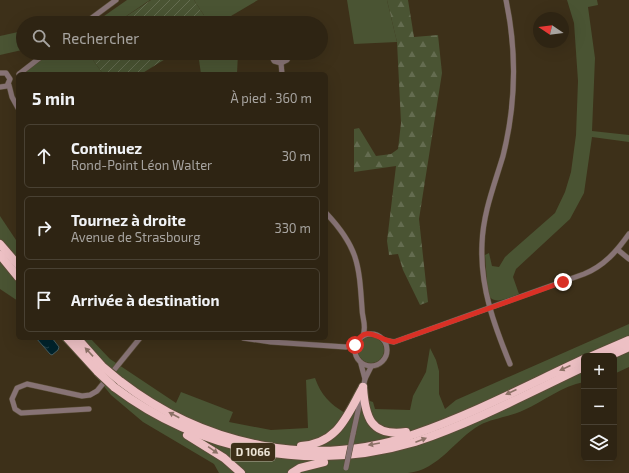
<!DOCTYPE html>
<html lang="fr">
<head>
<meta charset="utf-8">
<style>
  :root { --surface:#2e2413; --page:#362c1c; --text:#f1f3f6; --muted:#a7a4a0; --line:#494133 }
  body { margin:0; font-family:"Exo 2",sans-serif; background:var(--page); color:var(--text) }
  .controls { position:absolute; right:12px; bottom:12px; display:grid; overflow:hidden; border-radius:6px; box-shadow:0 4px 16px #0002 }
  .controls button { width:36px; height:36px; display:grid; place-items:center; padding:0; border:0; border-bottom:1px solid var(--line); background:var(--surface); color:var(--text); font:20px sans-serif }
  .compass { position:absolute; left:533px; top:12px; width:36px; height:36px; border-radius:50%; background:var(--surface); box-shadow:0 4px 16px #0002; rotate:283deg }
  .stop { position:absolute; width:12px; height:12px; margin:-9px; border:3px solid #d93025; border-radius:50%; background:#fff }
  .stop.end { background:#d93025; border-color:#fff; box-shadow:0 1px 4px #0008 }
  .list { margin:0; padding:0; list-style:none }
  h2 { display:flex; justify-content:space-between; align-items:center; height:52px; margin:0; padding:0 16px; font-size:17px }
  h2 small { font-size:13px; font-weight:400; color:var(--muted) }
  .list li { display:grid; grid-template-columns:26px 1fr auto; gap:12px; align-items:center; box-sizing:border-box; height:64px; margin:0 8px 8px; padding:0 8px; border:1px solid var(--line); border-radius:6px }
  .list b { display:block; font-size:15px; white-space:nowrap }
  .list p { margin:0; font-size:13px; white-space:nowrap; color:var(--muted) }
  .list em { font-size:13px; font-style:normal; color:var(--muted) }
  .icon { flex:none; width:22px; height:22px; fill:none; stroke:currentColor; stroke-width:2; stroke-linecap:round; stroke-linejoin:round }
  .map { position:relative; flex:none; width:629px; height:473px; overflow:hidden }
  .search { position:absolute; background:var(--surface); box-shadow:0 4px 16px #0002; left:16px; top:16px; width:312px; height:44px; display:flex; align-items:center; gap:10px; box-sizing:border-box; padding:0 14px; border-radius:22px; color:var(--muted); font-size:15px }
  .panel { position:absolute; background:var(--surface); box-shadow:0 4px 16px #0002; left:16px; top:72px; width:312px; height:268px; border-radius:6px }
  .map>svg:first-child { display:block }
  .grass { fill:#4a5433 }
  .forest { fill:url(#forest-firs) }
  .garden { fill:url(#garden-furrows) }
  .water { fill:url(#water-ripples); stroke:#475d5f }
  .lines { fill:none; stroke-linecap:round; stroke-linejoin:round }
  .minor-casing { stroke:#594d37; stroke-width:6 }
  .trunk-casing { stroke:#594d37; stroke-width:10 }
  .minor { stroke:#877375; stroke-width:5 }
  .trunk { stroke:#edc0c4; stroke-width:8 }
  .minor-bridge-casing { stroke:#594d37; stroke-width:6; stroke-linecap:butt }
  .trunk-bridge-casing { stroke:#594d37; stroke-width:10; stroke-linecap:butt }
  .minor-bridge { stroke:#877375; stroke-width:5 }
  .trunk-bridge { stroke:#edc0c4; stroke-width:8 }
  .oneway { fill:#8c7166 }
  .route { stroke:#d93025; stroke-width:5 }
  .labels { text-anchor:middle; stroke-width:3; stroke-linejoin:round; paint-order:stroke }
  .shield { fill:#3d3019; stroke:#b8ae9d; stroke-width:1 }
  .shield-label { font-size:11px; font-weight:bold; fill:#ece4d6 }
</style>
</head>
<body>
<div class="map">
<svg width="629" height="473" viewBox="0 0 629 473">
  <defs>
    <pattern id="forest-firs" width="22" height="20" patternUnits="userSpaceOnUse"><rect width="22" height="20" fill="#4a5433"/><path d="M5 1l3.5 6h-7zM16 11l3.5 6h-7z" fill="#646c50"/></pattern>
    <pattern id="garden-furrows" width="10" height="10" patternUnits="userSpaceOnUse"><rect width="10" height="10" fill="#4a5433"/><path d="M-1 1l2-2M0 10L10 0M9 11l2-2" fill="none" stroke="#646c50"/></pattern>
    <pattern id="water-ripples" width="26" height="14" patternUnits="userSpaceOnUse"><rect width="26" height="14" fill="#00232c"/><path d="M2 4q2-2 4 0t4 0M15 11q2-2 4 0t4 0" fill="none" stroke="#25434a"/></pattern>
  </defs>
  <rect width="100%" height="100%" fill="#3d3019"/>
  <g class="grass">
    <path d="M127,0H150L116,23H94Z"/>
    <path d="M194,0H258L231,16L233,23H209Z"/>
    <path d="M347,0H387L397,42L354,44Z"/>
    <path d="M567,0H597L598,5L588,7L595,58L592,131L629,135V142L592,137L584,193L570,219L516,269L513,277L519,294C508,298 497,305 488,296L485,255L489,253L492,266L499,267L505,257L555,213L565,192L571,172L576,135L578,81L574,23Z"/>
    <path d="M18,32L22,50L0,55V36Z"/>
    <path d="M51,53H88L103,74H22Z"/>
    <path d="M198,53H238L237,74H201Z"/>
    <path d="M272,53H288L287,57L281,60L276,59Z"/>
    <path d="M0,216L18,243V301L0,289Z"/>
    <path d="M629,324V367L614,374V356H584V382C562,386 544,401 524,410C510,417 493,418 480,425C455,439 439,470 408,473H219L214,464L143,422L111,395L94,374L60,338H90L110,359L176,403L181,392L233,412L229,422L271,430L308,428L306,380L315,378C321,395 330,404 345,413L354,396L373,402L375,409L410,410L413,396L426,372L430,348L436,360L439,371V394L445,409L456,400Z"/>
    <circle cx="371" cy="350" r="13"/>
  </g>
  <path class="forest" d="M387,0H408L414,37L438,35L442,73L419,219L428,302L420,305L403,270L398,254L389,255L387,241L396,166L354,172V129L359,128L376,156L391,154L398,149L401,123L397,42Z"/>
  <g class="garden">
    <path d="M151,0H194L209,23H116Z"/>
    <path d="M88,53H175L141,74H103Z"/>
  </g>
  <path class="water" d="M36,338H52L59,347L58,350L52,355L50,354Z"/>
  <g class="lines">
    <defs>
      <g id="minor">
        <path d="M506,0C517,52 516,104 503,156C494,186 483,213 482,244C480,287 494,325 510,364"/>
        <path d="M85,23L116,0"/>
        <path d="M270,53L274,61L281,63L287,60L291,53"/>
        <path d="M281,63L282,74"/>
        <path d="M0,73H6L10,79L7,86L0,87"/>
        <path d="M19,74L46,53"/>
        <path d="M9,85L12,97L18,108"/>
        <path d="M326,213C358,247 359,264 362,308C362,319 367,325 363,336"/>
        <path d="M618,250L629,259"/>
        <circle cx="371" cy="350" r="16"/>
        <path d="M243,338L271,342L346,347L356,343"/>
        <path d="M384,340L394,342L584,274C604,266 617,251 629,234"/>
        <path d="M365,379L371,367"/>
        <path d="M89,409L21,413L15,409L12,399L17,388L27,384L82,396L90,395L97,391L140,338"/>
        <path d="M353,434L365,379L361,364"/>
      </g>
      <g id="trunk">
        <path d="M0,244L18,265"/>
        <path d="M0,255L18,277"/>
        <path d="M67,338L98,372"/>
        <path d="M77,338L102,366"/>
        <path d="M592,356L629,340"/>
        <path d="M609,356L629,347"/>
        <path d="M120,381C204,446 314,470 415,434C473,414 528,385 584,359"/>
        <path d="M114,387C200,452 311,473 415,442C472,423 529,393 584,367"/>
        <path d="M363,387C365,416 370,437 406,432"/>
        <path d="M187,435L224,458L241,473"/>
        <path d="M301,446C339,443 347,415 363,387"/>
        <path d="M292,473L300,468L324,462"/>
      </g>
    </defs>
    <use href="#minor" class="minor-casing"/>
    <use href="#trunk" class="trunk-casing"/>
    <use href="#minor" class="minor"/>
    <use href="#trunk" class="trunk"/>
    <defs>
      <path id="minor-bridge" d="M346,468L353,434"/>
      <g id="trunk-bridge">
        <path d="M102,366L120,381"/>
        <path d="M98,372L114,387"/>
      </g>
    </defs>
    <use href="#minor-bridge" class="minor-bridge-casing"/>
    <use href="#trunk-bridge" class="trunk-bridge-casing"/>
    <use href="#minor-bridge" class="minor-bridge"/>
    <use href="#trunk-bridge" class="trunk-bridge"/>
  </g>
  <defs><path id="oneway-solid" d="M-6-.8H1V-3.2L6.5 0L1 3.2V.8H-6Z"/></defs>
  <g class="oneway">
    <use href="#oneway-solid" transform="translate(89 352) rotate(-133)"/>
    <use href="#oneway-solid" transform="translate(565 368) rotate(156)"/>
    <use href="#oneway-solid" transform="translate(511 392) rotate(156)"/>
    <use href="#oneway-solid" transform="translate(174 415) rotate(-152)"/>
    <use href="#oneway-solid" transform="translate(421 440) rotate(-21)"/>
    <use href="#oneway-solid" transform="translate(374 444) rotate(170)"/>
    <use href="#oneway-solid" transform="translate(213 450) rotate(35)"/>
  </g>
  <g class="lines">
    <path class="route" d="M355,345C366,322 379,341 394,342L563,282"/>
  </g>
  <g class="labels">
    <rect class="shield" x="231" y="443" width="44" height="18" rx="3"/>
    <g class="shield-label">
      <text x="253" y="456">D 1066</text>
    </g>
  </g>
</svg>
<div class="controls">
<button>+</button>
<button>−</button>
<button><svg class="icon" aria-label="layers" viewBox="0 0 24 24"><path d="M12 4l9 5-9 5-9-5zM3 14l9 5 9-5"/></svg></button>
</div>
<svg class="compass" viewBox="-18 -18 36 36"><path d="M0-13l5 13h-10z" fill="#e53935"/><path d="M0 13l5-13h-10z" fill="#a7a4a0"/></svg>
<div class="stop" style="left:355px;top:345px"></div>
<div class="stop end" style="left:563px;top:282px"></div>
<div class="search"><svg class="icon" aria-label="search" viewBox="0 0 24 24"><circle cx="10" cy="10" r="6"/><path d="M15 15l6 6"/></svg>Rechercher</div>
<section class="panel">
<h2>5 min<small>À pied · 360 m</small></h2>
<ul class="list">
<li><svg class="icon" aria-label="ahead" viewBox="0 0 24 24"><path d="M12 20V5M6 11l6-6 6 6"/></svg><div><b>Continuez</b><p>Rond-Point Léon Walter</p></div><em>30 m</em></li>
<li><svg class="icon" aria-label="right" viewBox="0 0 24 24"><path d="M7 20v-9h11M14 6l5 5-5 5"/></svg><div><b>Tournez à droite</b><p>Avenue de Strasbourg</p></div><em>330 m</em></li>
<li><svg class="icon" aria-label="arrive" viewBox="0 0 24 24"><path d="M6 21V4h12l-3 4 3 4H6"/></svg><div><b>Arrivée à destination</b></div></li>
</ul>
</section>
</div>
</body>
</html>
